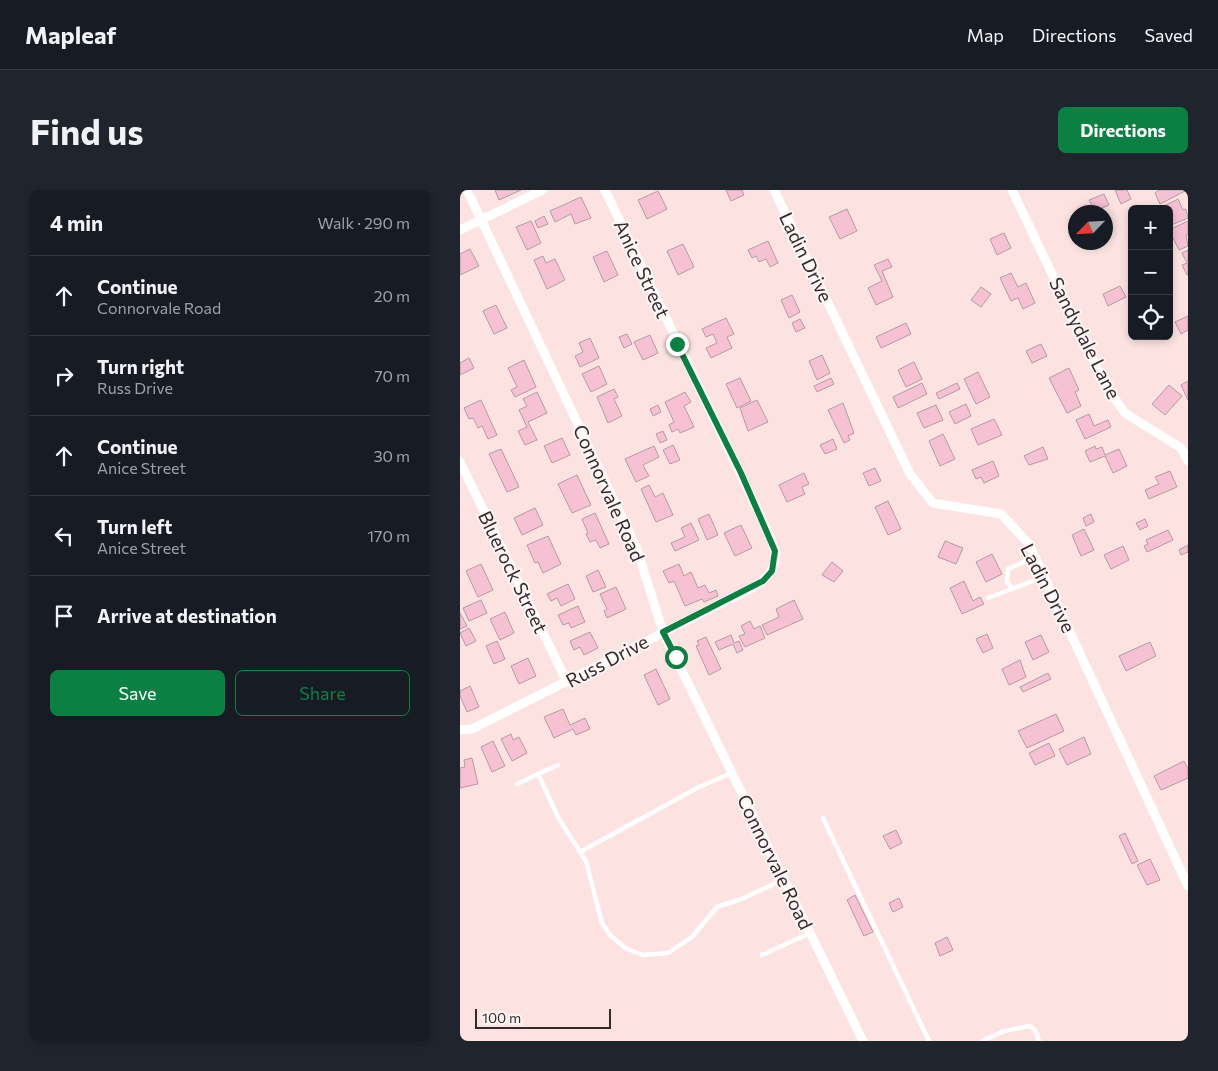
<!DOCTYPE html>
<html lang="en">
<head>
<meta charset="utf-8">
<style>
  :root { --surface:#171b24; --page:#20242c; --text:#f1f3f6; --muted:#9ea1a6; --line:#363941; --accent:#0b8043 }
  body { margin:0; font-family:Commissioner,sans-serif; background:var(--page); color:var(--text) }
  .controls { position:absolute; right:15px; top:15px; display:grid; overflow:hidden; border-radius:8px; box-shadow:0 2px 8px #0003 }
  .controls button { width:45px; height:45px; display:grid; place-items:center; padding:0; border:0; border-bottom:1px solid var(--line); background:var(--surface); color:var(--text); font:25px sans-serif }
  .compass { position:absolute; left:608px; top:15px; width:45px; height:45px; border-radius:50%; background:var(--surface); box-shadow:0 2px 8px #0003; rotate:245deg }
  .scale { position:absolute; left:15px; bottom:12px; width:136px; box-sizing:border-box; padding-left:5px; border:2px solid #362a2a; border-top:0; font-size:14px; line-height:18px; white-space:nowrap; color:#362a2a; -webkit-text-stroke:4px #fbf5f5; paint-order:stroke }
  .stop { position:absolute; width:15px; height:15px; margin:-11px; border:4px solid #0b8043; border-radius:50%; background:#fff }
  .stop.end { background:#0b8043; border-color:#fff; box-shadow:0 1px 5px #0008 }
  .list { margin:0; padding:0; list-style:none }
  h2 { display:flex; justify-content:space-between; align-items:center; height:65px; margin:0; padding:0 20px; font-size:21px }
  h2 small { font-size:16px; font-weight:400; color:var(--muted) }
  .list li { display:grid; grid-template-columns:32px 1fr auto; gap:15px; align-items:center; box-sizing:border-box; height:80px; padding:0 20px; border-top:1px solid var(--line) }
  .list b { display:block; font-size:19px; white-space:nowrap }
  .list p { margin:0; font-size:16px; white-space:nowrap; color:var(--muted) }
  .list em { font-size:16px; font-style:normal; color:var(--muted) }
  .actions { display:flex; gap:10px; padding:15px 20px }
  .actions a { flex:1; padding:11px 0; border:1px solid var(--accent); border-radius:8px; text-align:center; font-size:18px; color:var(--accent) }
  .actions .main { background:var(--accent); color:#fff }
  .icon { flex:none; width:28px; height:28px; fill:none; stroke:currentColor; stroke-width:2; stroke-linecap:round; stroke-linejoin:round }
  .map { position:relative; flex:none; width:728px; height:851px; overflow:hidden; border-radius:8px }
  header { display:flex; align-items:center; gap:30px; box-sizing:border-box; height:70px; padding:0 25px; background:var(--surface); border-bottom:1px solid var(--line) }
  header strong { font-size:24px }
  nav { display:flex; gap:28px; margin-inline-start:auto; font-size:18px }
  .intro { display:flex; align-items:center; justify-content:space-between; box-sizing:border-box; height:120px; padding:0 30px }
  h1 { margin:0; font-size:35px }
  .button { padding:12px 22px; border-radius:8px; background:var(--accent); color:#fff; font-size:18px; font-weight:700 }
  main { display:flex; gap:30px; padding:0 30px }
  aside { flex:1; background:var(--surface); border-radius:8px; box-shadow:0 2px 8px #0003 }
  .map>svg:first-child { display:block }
  .building { fill:#f7c1d4; stroke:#b59aa3 }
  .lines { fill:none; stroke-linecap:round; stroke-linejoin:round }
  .lane { stroke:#fff; stroke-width:4.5 }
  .street { stroke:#fff; stroke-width:9 }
  .route { stroke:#0b8043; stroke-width:6 }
  .labels { text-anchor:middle; stroke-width:4; stroke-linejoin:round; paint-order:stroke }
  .street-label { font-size:19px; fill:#362a2a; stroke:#fbf5f5 }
</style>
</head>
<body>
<header>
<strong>Mapleaf</strong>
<nav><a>Map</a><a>Directions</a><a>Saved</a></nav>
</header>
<div class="intro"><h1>Find us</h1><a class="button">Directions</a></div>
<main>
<aside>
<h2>4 min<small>Walk · 290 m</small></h2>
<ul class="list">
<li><svg class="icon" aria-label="ahead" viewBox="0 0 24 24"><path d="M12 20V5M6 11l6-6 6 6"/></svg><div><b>Continue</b><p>Connorvale Road</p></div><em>20 m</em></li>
<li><svg class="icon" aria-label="right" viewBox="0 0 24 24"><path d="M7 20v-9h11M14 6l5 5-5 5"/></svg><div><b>Turn right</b><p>Russ Drive</p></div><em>70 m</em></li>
<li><svg class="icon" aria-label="ahead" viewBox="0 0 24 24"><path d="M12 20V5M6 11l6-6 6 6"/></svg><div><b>Continue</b><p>Anice Street</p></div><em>30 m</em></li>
<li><svg class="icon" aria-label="left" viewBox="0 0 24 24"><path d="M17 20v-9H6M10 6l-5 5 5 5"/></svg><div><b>Turn left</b><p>Anice Street</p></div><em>170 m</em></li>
<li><svg class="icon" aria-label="arrive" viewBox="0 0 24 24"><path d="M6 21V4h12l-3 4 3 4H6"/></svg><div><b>Arrive at destination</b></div></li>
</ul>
<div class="actions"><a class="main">Save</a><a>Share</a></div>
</aside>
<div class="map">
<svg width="728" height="851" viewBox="0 0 728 851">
  <rect width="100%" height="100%" fill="#fce3e2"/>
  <g class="building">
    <path d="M35,0H61L39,10Z"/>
    <path d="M266,0H282L284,5L271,11Z"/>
    <path d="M655,0H667L671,9L661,14Z"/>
    <path d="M699,0H727L700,14L695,3Z"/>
    <path d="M198,1L207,19L187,29L178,10Z"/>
    <path d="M644,4L649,15L635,21L629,10Z"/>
    <path d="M121,7L131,28L115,34L111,24L95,32L90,21Z"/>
    <path d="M718,9L723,20L726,19L728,28L709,36V19L700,18Z"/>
    <path d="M387,19L397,41L380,49L369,27Z"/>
    <path d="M84,26L88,34L78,38L75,31Z"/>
    <path d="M71,31L81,53L67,60L56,37Z"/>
    <path d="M728,31V44L726,45L728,56L719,60L709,40Z"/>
    <path d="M544,43L551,58L537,65L530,49Z"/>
    <path d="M308,51L318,73L310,77L306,69L299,72L296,66L292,68L288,60Z"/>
    <path d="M223,54L234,77L218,85L207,61Z"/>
    <path d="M10,59L19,76L0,85V64Z"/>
    <path d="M728,60V85H727L722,75L727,73L722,63Z"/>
    <path d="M147,61L158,85L144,92L133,67Z"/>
    <path d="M83,66L86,73L95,69L105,90L87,99L74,70Z"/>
    <path d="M428,69L432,77L422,81L433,107L416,115L408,98L422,91L414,75Z"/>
    <path d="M551,83L558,97L566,93L575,113L563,119L558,108L551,111L540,88Z"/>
    <path d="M660,96L666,107L648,116L643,104Z"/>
    <path d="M521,97L531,104L521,117L511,110Z"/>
    <path d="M332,105L340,122L329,128L321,110Z"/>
    <path d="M36,115L47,138L34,144L23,121Z"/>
    <path d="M728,126V140L721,144L715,132Z"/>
    <path d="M266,128L274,144L267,147L272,158L251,168L246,158L257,153L253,144L246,147L242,139Z"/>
    <path d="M340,129L345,138L336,142L332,133Z"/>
    <path d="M446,133L451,144L421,158L416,147Z"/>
    <path d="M167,144L172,154L164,158L159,147Z"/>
    <path d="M190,145L198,163L183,170L174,152Z"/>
    <path d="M130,148L139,168L120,177L115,166L123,162L119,153Z"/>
    <path d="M581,154L587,166L572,173L566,161Z"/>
    <path d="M362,165L370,183L357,190L349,171Z"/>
    <path d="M9,168L14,178L0,185V173Z"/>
    <path d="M64,170L76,197L55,207L51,200L57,197L48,178Z"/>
    <path d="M454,172L462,189L446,197L438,180Z"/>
    <path d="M139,176L147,194L131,202L122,184Z"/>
    <path d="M609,178L619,200L615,202L621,216L607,223L589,188Z"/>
    <path d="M518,182L530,207L516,214L504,189Z"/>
    <path d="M280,188L291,211L277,218L266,194Z"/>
    <path d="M371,188L374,194L357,202L354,196Z"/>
    <path d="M728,191V210L721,195Z"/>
    <path d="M462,193L467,204L438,218L433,207Z"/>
    <path d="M497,193L500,199L479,209L476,203Z"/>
    <path d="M709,195L722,206L705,225L692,214Z"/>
    <path d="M154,199L158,207L154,209L162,226L148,233L137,207Z"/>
    <path d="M77,202L87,223L68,232L77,250L65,255L58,241L67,237L59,220L67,216L63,209Z"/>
    <path d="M225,202L231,212L224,216L234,237L220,243L218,239L212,242L209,235L214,232L205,212Z"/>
    <path d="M21,210L37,245L28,249L22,236L18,238L13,228L9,229L4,218Z"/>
    <path d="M297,210L308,232L288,241L280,218Z"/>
    <path d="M383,213L394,243L388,246L390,250L384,253L368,220Z"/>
    <path d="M506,214L511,226L495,234L489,222Z"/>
    <path d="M198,215L201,222L193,226L190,219Z"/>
    <path d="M476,215L483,230L464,238L457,223Z"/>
    <path d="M629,224L634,236L648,230L651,237L625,249L616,230Z"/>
    <path d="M534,229L542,245L518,255L511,239Z"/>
    <path d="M203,241L207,250L200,253L196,244Z"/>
    <path d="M483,244L495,269L480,276L469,251Z"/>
    <path d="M102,248L110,265L92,273L84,256Z"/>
    <path d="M373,249L377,259L365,264L360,255Z"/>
    <path d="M213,255L220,270L210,274L203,260Z"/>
    <path d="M194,256L199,267L183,275L189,286L176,292L165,269Z"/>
    <path d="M635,256L636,259L642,257L645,265L659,259L667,276L653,283L645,266L630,272L625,261Z"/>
    <path d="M583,257L588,269L569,275L564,266Z"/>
    <path d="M41,259L59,297L47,302L29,264Z"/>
    <path d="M533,271L539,286L524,293L521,287L516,289L512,280Z"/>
    <path d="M415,278L421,291L409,296L403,283Z"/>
    <path d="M710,281L717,297L689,309L685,300L699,294L695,287Z"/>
    <path d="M344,283L349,294L342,297L345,304L327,312L319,295Z"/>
    <path d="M117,285L131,315L112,323L98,294Z"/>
    <path d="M189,295L195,307L203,303L213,325L196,332L181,299Z"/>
    <path d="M428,311L441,339L428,345L415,317Z"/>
    <path d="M75,318L83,335L62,345L54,328Z"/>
    <path d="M135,323L149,354L140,358L136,350L130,352L126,344L128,343L122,329Z"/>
    <path d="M249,324L258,345L247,350L238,329Z"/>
    <path d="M631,324L634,332L626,336L623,328Z"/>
    <path d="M685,329L688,336L680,340L676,333Z"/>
    <path d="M231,333L239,350L215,361L211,353L225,347L221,338Z"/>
    <path d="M281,335L292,358L275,366L264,343Z"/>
    <path d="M624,339L634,360L621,366L612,345Z"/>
    <path d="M708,340L713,350L687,362L684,356L688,354L686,350Z"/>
    <path d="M88,346L101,374L83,383L78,372L75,373L67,355Z"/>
    <path d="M485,351L503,358L496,374L478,367Z"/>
    <path d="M728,355V362L721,365L719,360Z"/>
    <path d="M663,356L669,370L651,379L644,365Z"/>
    <path d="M532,364L542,384L526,392L516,372Z"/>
    <path d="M372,372L383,381L374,392L362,385Z"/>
    <path d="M21,374L33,400L18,407L6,381Z"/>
    <path d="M219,374L224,386L231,382L238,398L245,395L249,403L256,400L258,406L244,412L242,409L225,416L214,391L209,393L203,381Z"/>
    <path d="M138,380L146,397L133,402L126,386Z"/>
    <path d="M504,391L513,411L520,407L524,414L502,424L490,398Z"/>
    <path d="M108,394L115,409L101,416L97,408L91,411L87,404Z"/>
    <path d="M156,397L166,419L147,428L144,421L147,419L140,404Z"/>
    <path d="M21,410L27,423L9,431L3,418Z"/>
    <path d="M334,410L343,429L307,445L302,435L319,427L316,419Z"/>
    <path d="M118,416L125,432L111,438L109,433L103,435L98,425Z"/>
    <path d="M45,422L54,443L40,450L30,429Z"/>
    <path d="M0,423L7,436L0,439Z"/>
    <path d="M290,431L294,439L300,436L305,448L285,457L279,446L285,444L281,436Z"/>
    <path d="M9,438L16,451L6,456L0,443Z"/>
    <path d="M130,442L138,458L124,465L120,457L114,460L110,451Z"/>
    <path d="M527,444L533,458L523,463L516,449Z"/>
    <path d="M271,445L274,453L279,451L283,460L277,463L273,454L259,460L255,452Z"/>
    <path d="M581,445L589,462L573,470L565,452Z"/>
    <path d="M246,447L261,479L249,485L236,456L239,455L237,451Z"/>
    <path d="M37,451L45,469L34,474L26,456Z"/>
    <path d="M690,452L696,466L666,481L659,466Z"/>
    <path d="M68,468L76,486L59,494L51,476Z"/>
    <path d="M560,470L566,487L549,495L542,479Z"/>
    <path d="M196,479L210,509L198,515L184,485Z"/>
    <path d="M588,483L591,489L563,502L560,497Z"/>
    <path d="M10,496L19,517L7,522L0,506V501Z"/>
    <path d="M103,519L110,535L125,528L130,539L116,545L113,539L94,548L84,527Z"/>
    <path d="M596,524L604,541L567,558L558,541Z"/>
    <path d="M51,544L53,550L59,547L67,563L52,571L41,549Z"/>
    <path d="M624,547L631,564L607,575L599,559Z"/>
    <path d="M33,551L45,576L32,582L21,557Z"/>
    <path d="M589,553L595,566L575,575L569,563Z"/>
    <path d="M12,568L18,594L0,598V578L5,577L4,570Z"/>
    <path d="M724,571L728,579V588L701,600L694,586Z"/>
    <path d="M436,640L442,653L430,659L423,646Z"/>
    <path d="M665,643L678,671L672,674L659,646Z"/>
    <path d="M690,669L700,690L687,695L677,675Z"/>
    <path d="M395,705L413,742L404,746L387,710Z"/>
    <path d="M439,708L443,717L433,722L429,713Z"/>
    <path d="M487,747L493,760L480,766L475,753Z"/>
  </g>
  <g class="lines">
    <g class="lane">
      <path d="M575,367L548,379L547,391L552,399L584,387"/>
      <path d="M528,408L552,399"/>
      <path d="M78,584L98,575"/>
      <path d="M57,594L78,584L99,629L126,671L142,733L150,745L165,758L183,765L208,763L232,747L257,717L284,708L324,689"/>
      <path d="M363,628L469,851"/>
      <path d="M120,662L239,597L272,583"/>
      <path d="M302,765L350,743"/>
      <path d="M522,851L544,841L570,836L575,840L579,851"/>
    </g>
    <g class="street">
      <path d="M7,0L177,359L203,442L403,851"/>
      <path d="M314,0L450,284L473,313L541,324L569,354L728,696"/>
      <path d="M552,0L645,195L665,223L721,258L728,271"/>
      <path d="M0,40L83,0"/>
      <path d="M0,272L107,492"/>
      <path d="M0,540L12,539L266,411C286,401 319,390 315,362C313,351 306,339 302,329L145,0"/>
    </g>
  </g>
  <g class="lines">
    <path class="route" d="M216,467L203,442L303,391L312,381L315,361L281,283L217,154"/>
  </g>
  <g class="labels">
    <g class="street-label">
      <text transform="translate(346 67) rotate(64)" y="7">Ladin Drive</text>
      <text transform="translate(182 79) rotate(65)" y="7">Anice Street</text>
      <text transform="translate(625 148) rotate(63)" y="7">Sandydale Lane</text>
      <text transform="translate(149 303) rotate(66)" y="7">Connorvale Road</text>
      <text transform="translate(53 382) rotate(64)" y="7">Bluerock Street</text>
      <text transform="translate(588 398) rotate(63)" y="7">Ladin Drive</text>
      <text transform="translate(147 471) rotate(-28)" y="7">Russ Drive</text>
      <text transform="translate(315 672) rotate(64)" y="7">Connorvale Road</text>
    </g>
  </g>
</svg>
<div class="controls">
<button>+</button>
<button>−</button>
<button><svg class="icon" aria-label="locate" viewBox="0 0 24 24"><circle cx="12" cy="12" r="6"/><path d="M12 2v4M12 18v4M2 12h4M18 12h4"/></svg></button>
</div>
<svg class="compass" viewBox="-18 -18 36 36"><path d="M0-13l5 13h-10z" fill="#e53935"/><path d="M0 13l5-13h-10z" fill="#9ea1a6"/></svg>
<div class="scale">100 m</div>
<div class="stop" style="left:216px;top:467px"></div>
<div class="stop end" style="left:217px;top:154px"></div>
</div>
</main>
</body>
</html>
